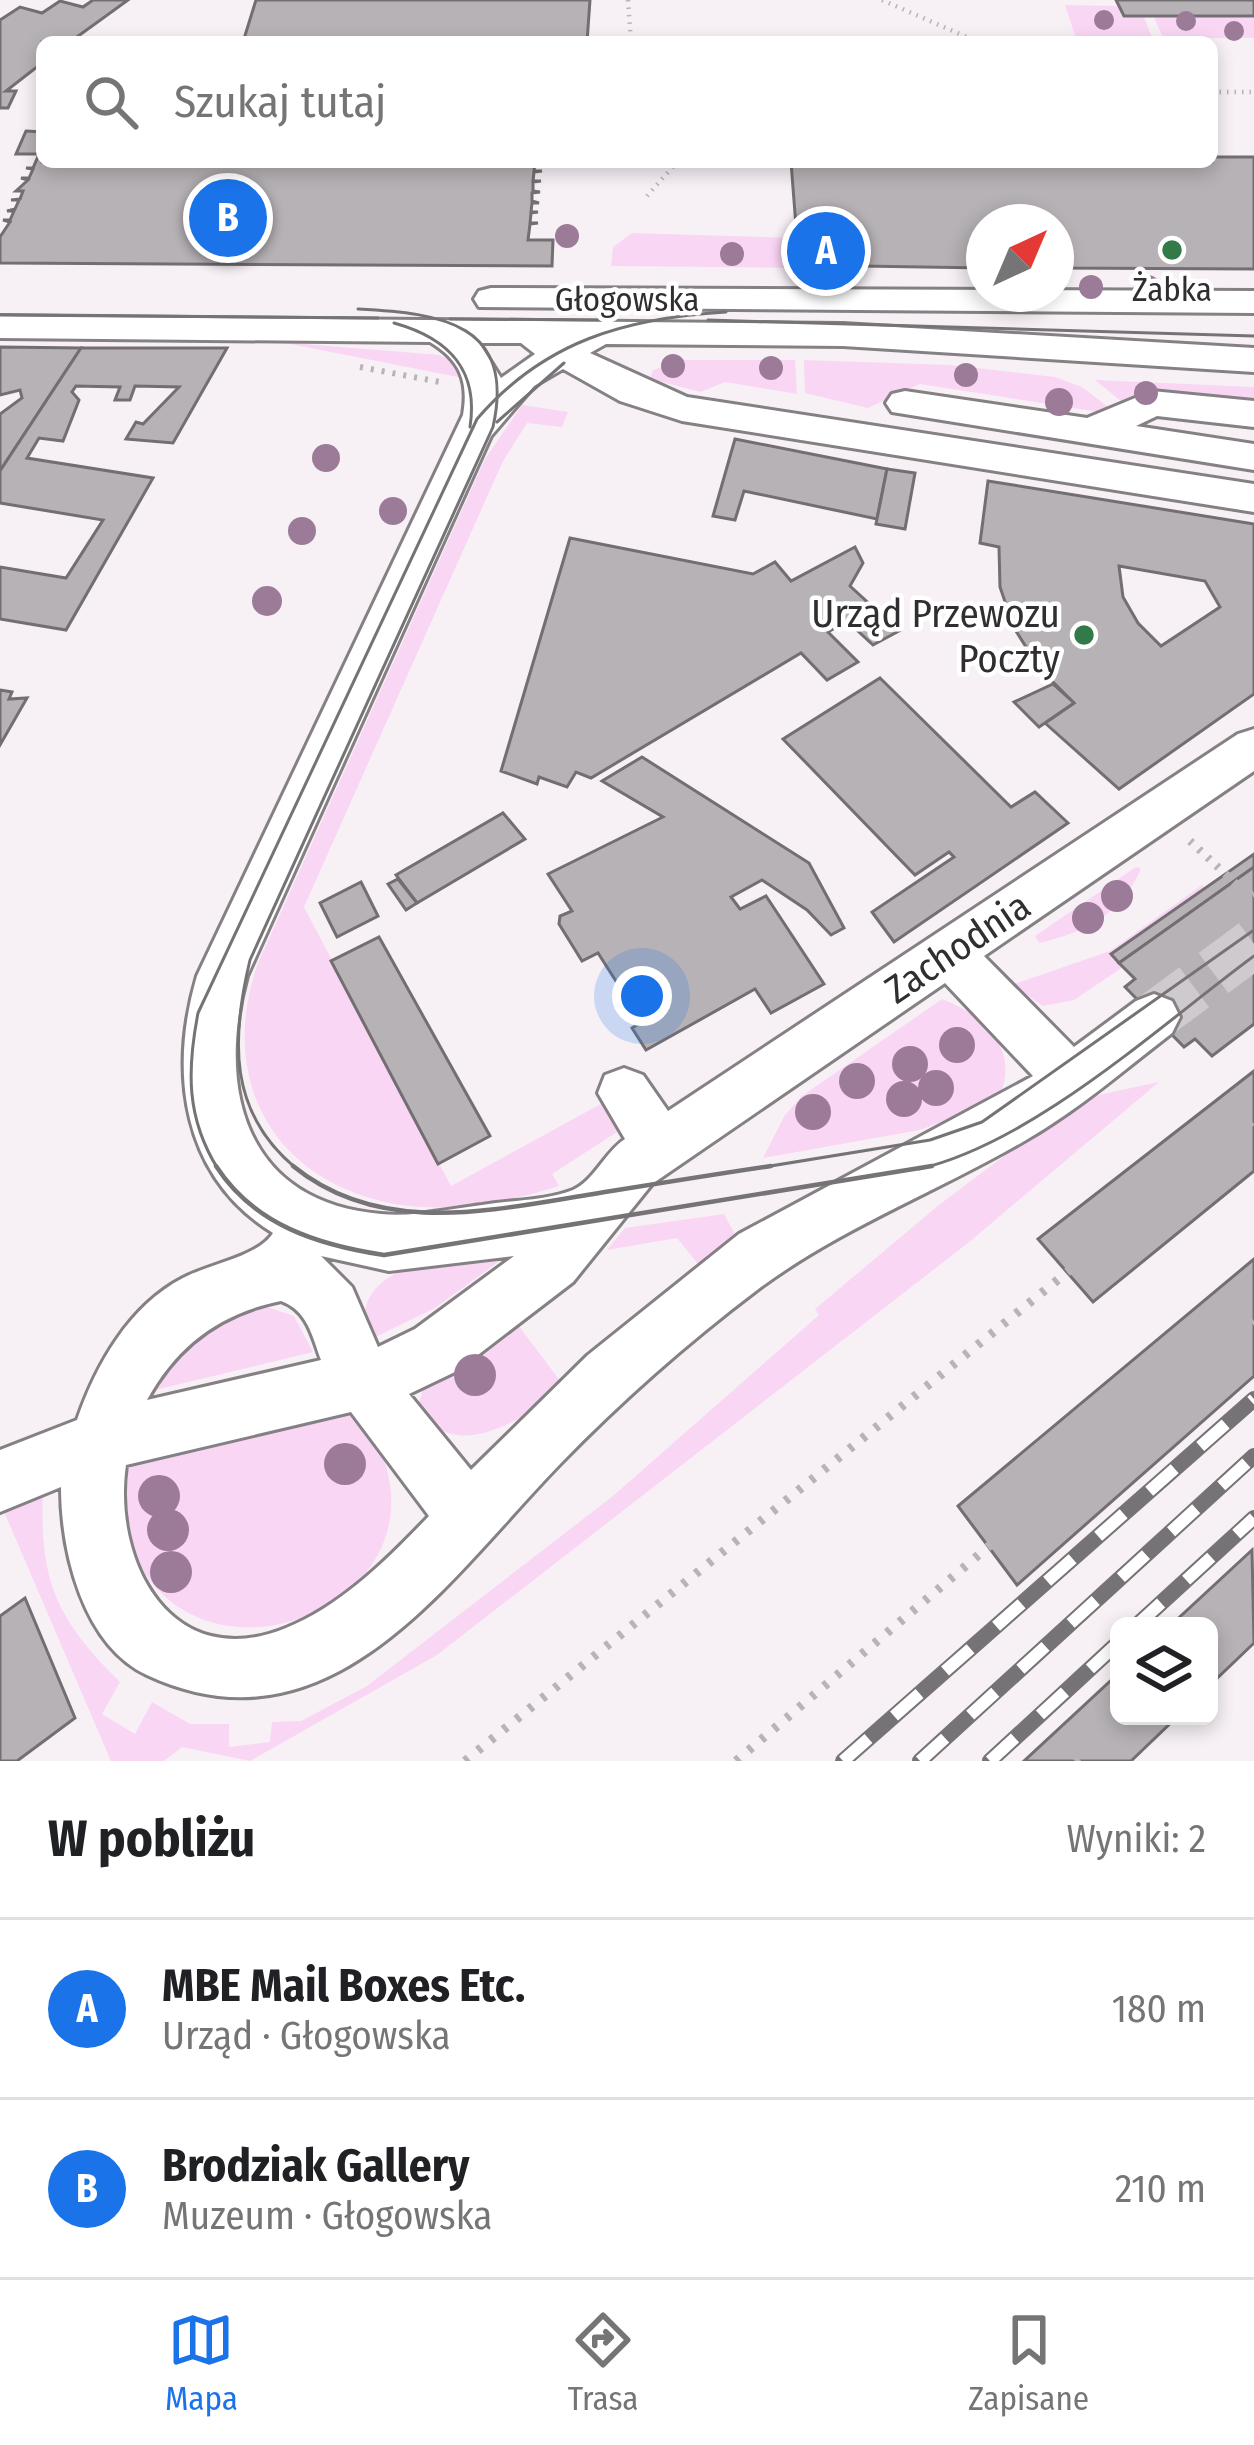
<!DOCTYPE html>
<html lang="pl">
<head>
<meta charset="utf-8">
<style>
  :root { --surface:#fff; --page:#f2f2f2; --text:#202124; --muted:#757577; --line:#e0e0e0; --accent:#1a73e8 }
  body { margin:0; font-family:"Fira Sans Condensed",sans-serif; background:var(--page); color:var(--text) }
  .controls { position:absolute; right:36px; bottom:36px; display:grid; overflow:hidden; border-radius:18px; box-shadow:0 6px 18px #0003 }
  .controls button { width:108px; height:108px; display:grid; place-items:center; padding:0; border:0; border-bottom:3px solid var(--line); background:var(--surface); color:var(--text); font:60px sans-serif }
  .compass { position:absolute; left:966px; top:204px; width:108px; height:108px; border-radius:50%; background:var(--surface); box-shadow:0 6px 18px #0003; rotate:44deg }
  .you { position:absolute; left:642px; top:996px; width:42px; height:42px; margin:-30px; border:9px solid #fff; border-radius:50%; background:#1a73e8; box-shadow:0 0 0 18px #1a73e833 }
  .badge { display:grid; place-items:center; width:78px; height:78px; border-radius:50%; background:var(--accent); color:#fff; font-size:39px; font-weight:700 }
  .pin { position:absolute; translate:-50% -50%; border:6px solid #fff; box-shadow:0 3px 12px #0006 }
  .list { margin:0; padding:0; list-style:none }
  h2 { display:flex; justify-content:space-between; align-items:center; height:156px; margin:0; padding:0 48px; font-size:51px }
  h2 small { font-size:39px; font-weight:400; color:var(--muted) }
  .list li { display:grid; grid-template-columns:78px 1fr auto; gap:36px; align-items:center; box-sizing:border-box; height:180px; padding:0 48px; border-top:3px solid var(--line) }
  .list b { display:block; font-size:45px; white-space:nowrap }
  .list p { margin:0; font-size:39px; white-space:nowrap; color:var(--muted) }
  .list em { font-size:39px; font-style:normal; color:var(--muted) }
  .icon { flex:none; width:66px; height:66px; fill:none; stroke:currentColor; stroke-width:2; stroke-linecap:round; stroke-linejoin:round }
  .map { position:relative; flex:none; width:1254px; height:1761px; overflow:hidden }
  .search { position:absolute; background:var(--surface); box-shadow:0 6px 18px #0003; left:36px; right:36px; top:36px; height:132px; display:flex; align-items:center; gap:30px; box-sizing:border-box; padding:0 42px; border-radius:18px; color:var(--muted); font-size:45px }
  .sheet { height:516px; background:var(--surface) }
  nav { display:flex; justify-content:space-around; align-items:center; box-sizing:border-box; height:168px; border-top:3px solid var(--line); background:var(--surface); font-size:33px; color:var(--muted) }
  nav a { display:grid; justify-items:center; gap:6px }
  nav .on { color:var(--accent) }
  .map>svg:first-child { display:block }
  .green { fill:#fad6f5 }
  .building { fill:#b7b2b6; stroke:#736e72; stroke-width:3; fill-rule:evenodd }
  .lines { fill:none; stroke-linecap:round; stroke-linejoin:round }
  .minor-tunnel { stroke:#cfcace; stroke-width:50; stroke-dasharray:50 24; stroke-linecap:butt }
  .minor-casing { stroke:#858084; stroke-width:6 }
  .path-far3 { stroke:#b8b3b7; stroke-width:4.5; stroke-dasharray:1.5 6; stroke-linecap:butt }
  .path-far2 { stroke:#b8b3b7; stroke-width:6; stroke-dasharray:3 8; stroke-linecap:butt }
  .path-far1 { stroke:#b8b3b7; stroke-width:8; stroke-dasharray:3 9; stroke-linecap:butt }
  .path { stroke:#b8b3b7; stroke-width:9; stroke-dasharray:4.5 12; stroke-linecap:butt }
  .minor { fill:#fff; fill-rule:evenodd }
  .tram-far1 { stroke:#767376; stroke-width:3 }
  .tram { stroke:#767376; stroke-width:4.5 }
  .rail-casing { stroke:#767376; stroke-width:16 }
  .rail { stroke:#fff; stroke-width:12; stroke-dasharray:34; stroke-linecap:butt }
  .tree { fill:#9c7b99 }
  .poi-dot { fill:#327b48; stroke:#fff; stroke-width:4.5 }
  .labels { text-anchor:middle; stroke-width:9; stroke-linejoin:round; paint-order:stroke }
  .far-poi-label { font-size:33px; fill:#302e30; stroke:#fff }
  .far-street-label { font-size:33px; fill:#302e30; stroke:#fff }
  .poi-label { font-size:39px; fill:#302e30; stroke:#fff; text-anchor:end }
  .street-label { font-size:39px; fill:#302e30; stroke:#fff }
</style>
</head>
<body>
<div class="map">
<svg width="1254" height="1761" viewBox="0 0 1254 1761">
  <rect width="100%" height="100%" fill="#f7f1f6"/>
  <g class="green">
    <path d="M1065,5L1118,6L1123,16L1144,17L1152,38H1076Z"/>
    <path d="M1254,16V38H1163L1154,17Z"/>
    <path d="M632,233L799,238L801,268L611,266L613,247Z"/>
    <path d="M280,342L440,355L457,365L463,378Z"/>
    <path d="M685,360H795L797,394L725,382L701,392L650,379L653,370Z"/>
    <path d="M804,360L950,365L1055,377L1082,387L1108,407L1099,412L920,384L868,408L805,393Z"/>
    <path d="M1095,380L1254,387V409L1150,397L1121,401Z"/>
    <path d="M522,405L568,412L562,427L527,423L503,461L304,907L451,1186L608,1100L631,1123L552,1174L559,1186C503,1204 436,1216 377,1200C264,1170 220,1070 258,963L485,459Z"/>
    <path d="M1136,867L1141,869C1120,915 1086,932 1039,943L1035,936Z"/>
    <path d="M1202,885L1205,888L1112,954L1123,967L1074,1000L1043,1006L1012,985L1110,951Z"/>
    <path d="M942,999C987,1017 1021,1051 998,1100L920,1130L763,1158L785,1115L802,1096Z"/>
    <path d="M1159,1082L968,1243L437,1655L250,1761L182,1747L164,1761H111L2,1507L43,1492C39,1581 57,1620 120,1682L102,1714L135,1734L152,1702L190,1724H229V1747L270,1742L272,1722L301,1721L367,1686L613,1496L819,1315L815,1309L939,1205L1080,1099Z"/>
    <path d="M724,1214L738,1240L703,1270L677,1238L607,1250L625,1228Z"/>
    <path d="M520,1246L435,1308L369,1340C340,1257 469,1256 520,1246Z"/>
    <path d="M267,1307L294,1316L313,1352L151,1391C181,1350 215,1314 267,1307Z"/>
    <path d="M515,1321L564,1386C529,1416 452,1469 418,1406L424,1386Z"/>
    <path d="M353,1411C366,1429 380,1445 386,1466C431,1622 172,1704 126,1529C120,1506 115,1479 136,1461Z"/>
  </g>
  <g class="building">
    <path d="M93,0H128L70,42H42V63L6,91H16L8,108H0V20L20,7L42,13L60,1L83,7Z"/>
    <path d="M256,0H590L587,42H243Z"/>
    <path d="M1116,0H1254V16H1124Z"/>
    <path d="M26,131L42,132V162H535L534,171H542L534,172L533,181H541L533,182V191L540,192L532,193V201L539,203H532L531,212H538L531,213L530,223H538L530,224L528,240H553L552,266L0,263V237L10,222L3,220H10L14,211H7L15,209L19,200H11L20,199L23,191H16L28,180L21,178H29L33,169L26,168H33L39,154H16Z"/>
    <path d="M1212,157H1254V269L1056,268V222H984V268L799,265L791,162H1212Z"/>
    <path d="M0,347L81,348L0,471V414L22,398L20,390L0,395Z"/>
    <path d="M81,348H227L173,443L126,439L136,422L143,424L179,387L135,386L130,400H115L120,387L76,386L72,392L79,400L63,441L39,438L27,458L153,478L66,630L0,619V567L66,578L103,520L0,503V471Z"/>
    <path d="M735,439L887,469L877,519L744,491L735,520L713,516Z"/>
    <path d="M887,469L915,473L905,529L876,524Z"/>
    <path d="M988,481L1254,524V694L1119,789L1045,723L1074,703L1040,669L1014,628L1000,587L999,547L980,543ZM1119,566L1205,581L1220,607L1161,646L1138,623L1123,597Z"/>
    <path d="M570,538L753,574L775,562L791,581L855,547L863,563L850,586L899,631L873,645L847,621L828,632L858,662L827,680L801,653L591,778L576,772L567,787L539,777L537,784L501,771Z"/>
    <path d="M880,678L1011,807L1035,792L1068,823L894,942L872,912L954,857L949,852L915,875L783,739Z"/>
    <path d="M1053,684L1074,703L1039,727L1014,702Z"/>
    <path d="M0,690L12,692L9,699L27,698L0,745Z"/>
    <path d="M642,757L809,863L844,928L831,935L807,910L762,880L731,897L740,909L766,896L824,984L771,1013L755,989L646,1050L632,1028L642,1022L598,953L582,961L559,924L560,916L572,911L548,874L663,817L602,781Z"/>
    <path d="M503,813L525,839L417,903L396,875Z"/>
    <path d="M1254,854V867L1149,942L1119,963L1111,954Z"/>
    <path d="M1254,867V1024L1212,1056L1195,1039L1184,1047L1125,987L1135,979L1119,963Z"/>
    <path d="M398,879L417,903L406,910L388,884Z"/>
    <path d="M361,882L378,916L337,937L320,903Z"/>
    <path d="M379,937L490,1136L438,1164L331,961Z"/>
    <path d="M1254,1071V1171L1093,1302L1038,1239Z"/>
    <path d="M1254,1259V1376L1017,1585L958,1506Z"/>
    <path d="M1252,1550L1254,1643L1209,1686V1626H1170Z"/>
    <path d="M25,1598L75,1718L17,1761H0V1616Z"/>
    <path d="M1119,1673V1716H1178L1131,1761H1024Z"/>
  </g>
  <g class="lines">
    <path class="minor-tunnel" d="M1154,1017L1254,943"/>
    <defs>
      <g id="minor">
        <path d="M491,288L1254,291V313L479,307L474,299L479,291Z"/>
        <path d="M0,316L843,324L1254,348V372L843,346L606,344L590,353L687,397L1254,484V512L682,421L620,401L563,369L534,386L491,436L247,976C216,1089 245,1203 381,1214C415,1217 449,1209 482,1205C511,1200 545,1201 573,1190C594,1181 605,1152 625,1139L598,1093L605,1075L624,1068L643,1075L668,1111L1238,734L1254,729V771L984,956L1074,1047L1136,1001L1154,994L1172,1001L1180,1017L1172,1033C1124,1070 1078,1110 1026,1140C937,1192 840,1228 757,1290C687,1343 621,1401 560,1464C449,1578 331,1761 147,1675C83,1645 61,1552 61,1487L0,1512V1450L77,1420C96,1365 129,1306 183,1278C209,1264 258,1257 273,1233C181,1176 169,1071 197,976L463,415C469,381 460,360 430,342L0,338ZM479,343H521L535,354L501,378ZM945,983L1033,1076L739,1234L588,1355L471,1470L409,1394L457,1371L573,1282L652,1184ZM321,1256L389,1271L514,1256L415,1329L378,1347L352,1287ZM281,1301C308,1311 312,1336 321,1360L147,1400C177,1345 221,1313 281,1301ZM351,1412L429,1516C389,1558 341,1606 286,1628C172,1675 112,1562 126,1465Z"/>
        <path d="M905,391L1087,418L1152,391L1254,401V427L1157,416L1136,426L1254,444V470L892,412L886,403L892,394Z"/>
      </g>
    </defs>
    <use href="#minor" class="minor-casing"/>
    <g class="path-far3">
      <path d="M628,0L631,42"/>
      <path d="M882,0L978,42"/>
      <path d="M1212,92H1254"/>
      <path d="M647,196L677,162"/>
    </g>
    <path class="path-far2" d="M360,367L440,382"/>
    <g class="path-far1">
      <path d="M1190,841L1249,896L1254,893"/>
      <path d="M1194,1169L1254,1120"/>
    </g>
    <g class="path">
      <path d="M1209,1634L1254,1592"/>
      <path d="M465,1761L1198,1166"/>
      <path d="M736,1761L1254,1321"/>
      <path d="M1075,1761L1122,1716"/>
    </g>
    <use href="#minor" class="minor"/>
    <g class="tram-far1">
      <path d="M0,315L378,318"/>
      <path d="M450,319L606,320"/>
      <path d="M708,320L1254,336"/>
      <path d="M394,323C448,338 479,369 470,427"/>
      <path d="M497,422L564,363"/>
      <path d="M218,1169C186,1118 187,1070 198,1013L477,419C544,341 626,318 726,312"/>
      <path d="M297,1169C228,1113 231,1039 250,960L493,427C516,324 442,313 358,309"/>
      <path d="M752,1169L930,1140L982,1122L1254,930"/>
      <path d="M919,1169C1034,1142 1158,1027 1254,956"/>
    </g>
    <g class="tram">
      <path d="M216,1166C254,1225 318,1245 384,1255L932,1166"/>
      <path d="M293,1166C379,1236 488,1211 587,1195C649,1185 710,1175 771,1166"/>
    </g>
    <defs>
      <g id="rail">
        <path d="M1136,1626L1254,1518"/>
        <path d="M843,1761L1254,1399"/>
        <path d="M920,1761L1254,1456"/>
        <path d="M990,1761L1119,1642"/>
      </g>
    </defs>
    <use href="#rail" class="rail-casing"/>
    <use href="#rail" class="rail"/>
  </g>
  <g class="tree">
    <circle cx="1104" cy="20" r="10"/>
    <circle cx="1186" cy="21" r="10"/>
    <circle cx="1234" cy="31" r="10"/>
    <circle cx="567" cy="236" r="12"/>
    <circle cx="732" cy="254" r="12"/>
    <circle cx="1091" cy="287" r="12"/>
    <circle cx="1148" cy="287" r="12"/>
    <circle cx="673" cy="366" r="12"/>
    <circle cx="771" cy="368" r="12"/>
    <circle cx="966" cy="375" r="12"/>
    <circle cx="1146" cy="393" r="12"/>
    <circle cx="1059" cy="402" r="14"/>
    <circle cx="326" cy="458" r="14"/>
    <circle cx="393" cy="511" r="14"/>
    <circle cx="302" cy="531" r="14"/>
    <circle cx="267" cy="601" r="15"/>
    <circle cx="1117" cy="896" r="16"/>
    <circle cx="1088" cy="918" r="16"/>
    <circle cx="957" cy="1045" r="18"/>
    <circle cx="910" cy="1064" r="18"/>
    <circle cx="857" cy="1081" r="18"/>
    <circle cx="936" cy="1088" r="18"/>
    <circle cx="904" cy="1099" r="18"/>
    <circle cx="813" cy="1112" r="18"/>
    <circle cx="475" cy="1375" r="21"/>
    <circle cx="345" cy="1464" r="21"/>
    <circle cx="159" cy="1496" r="21"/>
    <circle cx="168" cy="1530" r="21"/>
    <circle cx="171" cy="1572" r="21"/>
  </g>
  <g class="poi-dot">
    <circle cx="1172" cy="250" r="12"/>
    <circle cx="1084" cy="635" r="12"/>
  </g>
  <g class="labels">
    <g class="far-poi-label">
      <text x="1172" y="301">Żabka</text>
    </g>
    <g class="far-street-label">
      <text x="627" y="311">Głogowska</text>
    </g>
    <g class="poi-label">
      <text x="1060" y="627">Urząd Przewozu<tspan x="1060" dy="45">Poczty</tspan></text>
    </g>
    <g class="street-label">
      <text transform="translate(957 947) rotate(-34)" y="14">Zachodnia</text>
    </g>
  </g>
</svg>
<div class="controls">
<button><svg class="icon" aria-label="layers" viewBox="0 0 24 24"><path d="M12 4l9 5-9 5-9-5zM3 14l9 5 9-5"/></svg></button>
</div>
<svg class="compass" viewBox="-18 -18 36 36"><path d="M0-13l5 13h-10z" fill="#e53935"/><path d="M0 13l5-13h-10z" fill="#757577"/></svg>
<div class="you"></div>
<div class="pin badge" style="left:826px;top:251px">A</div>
<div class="pin badge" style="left:228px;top:218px">B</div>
<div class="search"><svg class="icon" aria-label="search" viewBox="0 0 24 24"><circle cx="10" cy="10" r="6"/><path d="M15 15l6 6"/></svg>Szukaj tutaj</div>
</div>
<section class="sheet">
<h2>W pobliżu<small>Wyniki: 2</small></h2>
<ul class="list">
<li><span class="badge">A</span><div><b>MBE Mail Boxes Etc.</b><p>Urząd · Głogowska</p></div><em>180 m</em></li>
<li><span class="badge">B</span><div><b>Brodziak Gallery</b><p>Muzeum · Głogowska</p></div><em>210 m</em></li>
</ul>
</section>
<nav>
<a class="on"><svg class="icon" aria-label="map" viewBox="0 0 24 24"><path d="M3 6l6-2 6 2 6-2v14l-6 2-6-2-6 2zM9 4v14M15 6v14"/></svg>Mapa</a>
<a><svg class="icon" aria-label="directions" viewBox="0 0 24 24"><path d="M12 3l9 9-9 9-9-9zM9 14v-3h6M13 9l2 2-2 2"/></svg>Trasa</a>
<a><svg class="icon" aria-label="saved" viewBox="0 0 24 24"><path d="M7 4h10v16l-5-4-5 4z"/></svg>Zapisane</a>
</nav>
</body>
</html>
